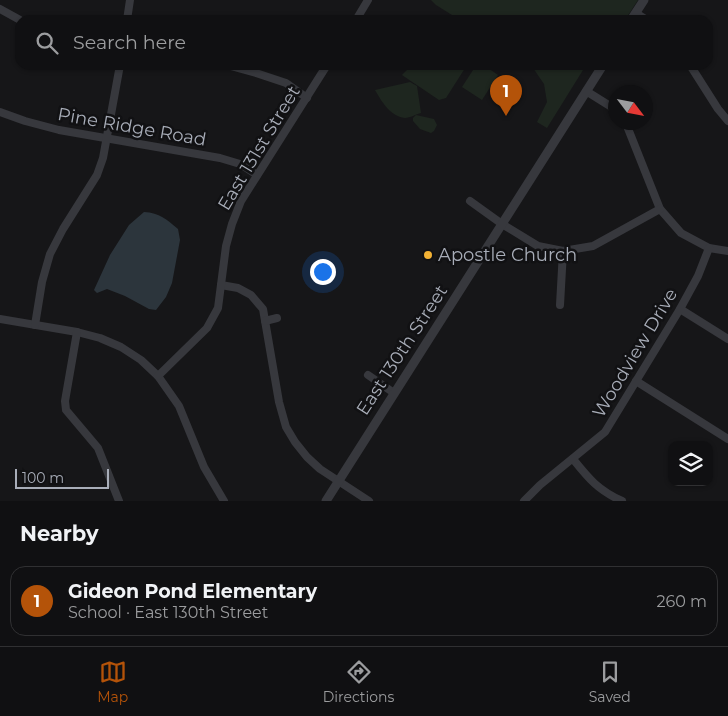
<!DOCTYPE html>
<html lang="en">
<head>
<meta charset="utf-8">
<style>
  :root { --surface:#101012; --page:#19191b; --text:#f1f3f6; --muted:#9c9d9f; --line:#303032; --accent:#b45309 }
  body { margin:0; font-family:Montserrat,sans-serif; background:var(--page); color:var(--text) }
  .controls { position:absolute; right:15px; bottom:15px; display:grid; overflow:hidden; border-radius:10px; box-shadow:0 1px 4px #0004 }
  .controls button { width:45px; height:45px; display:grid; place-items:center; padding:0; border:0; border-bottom:1px solid var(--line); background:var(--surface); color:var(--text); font:25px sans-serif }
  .compass { position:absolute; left:608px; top:85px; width:45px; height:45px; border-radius:50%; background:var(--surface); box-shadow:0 1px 4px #0004; rotate:122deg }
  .scale { position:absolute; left:15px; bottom:12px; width:94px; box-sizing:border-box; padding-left:5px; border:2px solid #a8adb8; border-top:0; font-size:14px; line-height:18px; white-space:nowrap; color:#a8adb8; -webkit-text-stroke:4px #111113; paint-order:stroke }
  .you { position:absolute; left:322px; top:271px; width:18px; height:18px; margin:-12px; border:4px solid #fff; border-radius:50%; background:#1a73e8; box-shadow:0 0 0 8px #1a73e833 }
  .badge { display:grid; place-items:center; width:32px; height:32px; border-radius:50%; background:var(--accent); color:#fff; font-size:16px; font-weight:700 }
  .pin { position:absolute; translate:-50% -41px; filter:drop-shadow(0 1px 2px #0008) }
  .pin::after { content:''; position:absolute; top:26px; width:18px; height:15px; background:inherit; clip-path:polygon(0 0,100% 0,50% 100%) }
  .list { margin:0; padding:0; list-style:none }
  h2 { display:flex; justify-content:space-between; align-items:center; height:65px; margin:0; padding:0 20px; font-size:21px }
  h2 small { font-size:16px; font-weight:400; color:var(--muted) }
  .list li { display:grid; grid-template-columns:32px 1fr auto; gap:15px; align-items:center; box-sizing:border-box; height:70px; margin:0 10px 10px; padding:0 10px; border:1px solid var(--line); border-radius:15px }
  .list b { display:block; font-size:19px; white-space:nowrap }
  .list p { margin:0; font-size:16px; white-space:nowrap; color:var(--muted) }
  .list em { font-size:16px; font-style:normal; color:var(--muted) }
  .icon { flex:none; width:28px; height:28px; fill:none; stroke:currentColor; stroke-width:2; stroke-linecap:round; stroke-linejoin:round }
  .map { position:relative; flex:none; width:728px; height:501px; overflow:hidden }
  .search { position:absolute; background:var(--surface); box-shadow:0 1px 4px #0004; left:15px; right:15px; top:15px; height:55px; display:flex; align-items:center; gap:12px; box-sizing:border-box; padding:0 18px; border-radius:15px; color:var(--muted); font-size:19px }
  .sheet { height:145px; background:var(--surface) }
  nav { display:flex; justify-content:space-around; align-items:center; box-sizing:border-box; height:70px; border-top:1px solid var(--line); background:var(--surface); font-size:14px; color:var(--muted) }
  nav a { display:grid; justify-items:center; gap:2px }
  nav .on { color:var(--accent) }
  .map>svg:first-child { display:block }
  .green { fill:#1e261f }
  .water { fill:#2c353c }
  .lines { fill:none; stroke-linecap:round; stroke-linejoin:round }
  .minor { stroke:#37383d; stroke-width:8 }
  .tertiary { stroke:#37383d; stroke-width:9 }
  .poi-dot { fill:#f2b134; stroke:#111113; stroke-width:2 }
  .labels { text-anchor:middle; stroke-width:5; stroke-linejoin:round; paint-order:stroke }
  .street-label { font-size:18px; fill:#a8adb8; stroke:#111113 }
  .poi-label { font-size:18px; fill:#a8adb8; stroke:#111113; text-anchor:start }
</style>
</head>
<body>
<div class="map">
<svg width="728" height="501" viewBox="0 0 728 501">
  <rect width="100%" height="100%" fill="#161618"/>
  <g class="green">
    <path d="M431,0H638L625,20H460L436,5Z"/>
    <path d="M412,65H467L446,98L439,100L402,75Z"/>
    <path d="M531,65H593L583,70L547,128L537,122L547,102L544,84Z"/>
    <path d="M475,67L488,68L498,75L482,100L462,87Z"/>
    <path d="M410,82L417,86L421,113C416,114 410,118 405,118C390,116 382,102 375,90Z"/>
    <path d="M416,115L434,119L437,125L434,131L431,133L420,129L413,121V118Z"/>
  </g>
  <path class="water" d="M144,212C160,213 166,219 178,229L180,240L172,283L166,297L156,310L149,309L125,296L107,289L97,293L94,290L110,255L129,225Z"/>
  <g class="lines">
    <g class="minor">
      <path d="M0,9L20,20"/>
      <path d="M636,13L647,20"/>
      <path d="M127,20L130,0"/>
      <path d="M356,20L368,0"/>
      <path d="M227,65L256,73L286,83L307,98"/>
      <path d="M690,65L718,109L728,121"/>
      <path d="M586,91L610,106L616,113"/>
      <path d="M0,112L25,121L59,130L220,158L240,164L257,175"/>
      <path d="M623,122L627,126L660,209L681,233L709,248L728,251"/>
      <path d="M470,201L502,224L538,246L563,251L593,246L660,209"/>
      <path d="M221,285L238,288L251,295L263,309L279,402L286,427L295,442L307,457L320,469L369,501"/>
      <path d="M560,305L563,251"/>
      <path d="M680,309L728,339"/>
      <path d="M0,319L77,332L100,338L121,347L141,360L158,376L179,406L204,467L224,501"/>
      <path d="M265,321L277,318"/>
      <path d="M35,325L42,282L50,254L63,229L97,175L103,158L120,65"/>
      <path d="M77,332L65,401L66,410L98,448L119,501"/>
      <path d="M368,375L394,393"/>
      <path d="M158,376L207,328L218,308L226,246L232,224L241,201L327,65"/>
      <path d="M636,381L728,439"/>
      <path d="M573,459C589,479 598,490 622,501"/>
      <path d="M524,501L540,485L605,432L680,309L698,276L709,248"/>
    </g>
    <g class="tertiary">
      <path d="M631,20L644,0"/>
      <path d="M326,501L603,65"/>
    </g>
  </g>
  <circle class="poi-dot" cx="428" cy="255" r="5"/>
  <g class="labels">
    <g class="street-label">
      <text transform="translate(132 127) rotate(10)" y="6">Pine Ridge Road</text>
      <text transform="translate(259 148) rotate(-59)" y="6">East 131st Street</text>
      <text transform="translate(402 350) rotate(-57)" y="6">East 130th Street</text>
      <text transform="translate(635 353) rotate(-59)" y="6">Woodview Drive</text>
    </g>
    <g class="poi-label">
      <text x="438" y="261">Apostle Church</text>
    </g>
  </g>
</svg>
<div class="controls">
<button><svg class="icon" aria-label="layers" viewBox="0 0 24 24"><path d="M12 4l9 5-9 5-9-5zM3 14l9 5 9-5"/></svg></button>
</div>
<svg class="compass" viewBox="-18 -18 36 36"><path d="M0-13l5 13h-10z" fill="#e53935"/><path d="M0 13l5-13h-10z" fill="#9c9d9f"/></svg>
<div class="scale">100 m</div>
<div class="you"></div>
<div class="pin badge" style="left:506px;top:116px">1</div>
<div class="search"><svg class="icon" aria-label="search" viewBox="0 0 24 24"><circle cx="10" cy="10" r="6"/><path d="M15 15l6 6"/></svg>Search here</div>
</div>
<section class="sheet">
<h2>Nearby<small></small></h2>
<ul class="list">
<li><span class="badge">1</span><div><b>Gideon Pond Elementary</b><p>School · East 130th Street</p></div><em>260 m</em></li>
</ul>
</section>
<nav>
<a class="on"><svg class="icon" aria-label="map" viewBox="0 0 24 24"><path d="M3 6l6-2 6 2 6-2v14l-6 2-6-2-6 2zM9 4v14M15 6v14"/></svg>Map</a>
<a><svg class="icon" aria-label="directions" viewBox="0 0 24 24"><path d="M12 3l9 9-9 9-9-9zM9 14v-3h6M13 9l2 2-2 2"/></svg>Directions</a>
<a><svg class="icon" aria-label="saved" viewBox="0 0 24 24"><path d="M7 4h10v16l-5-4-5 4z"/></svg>Saved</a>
</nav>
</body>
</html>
